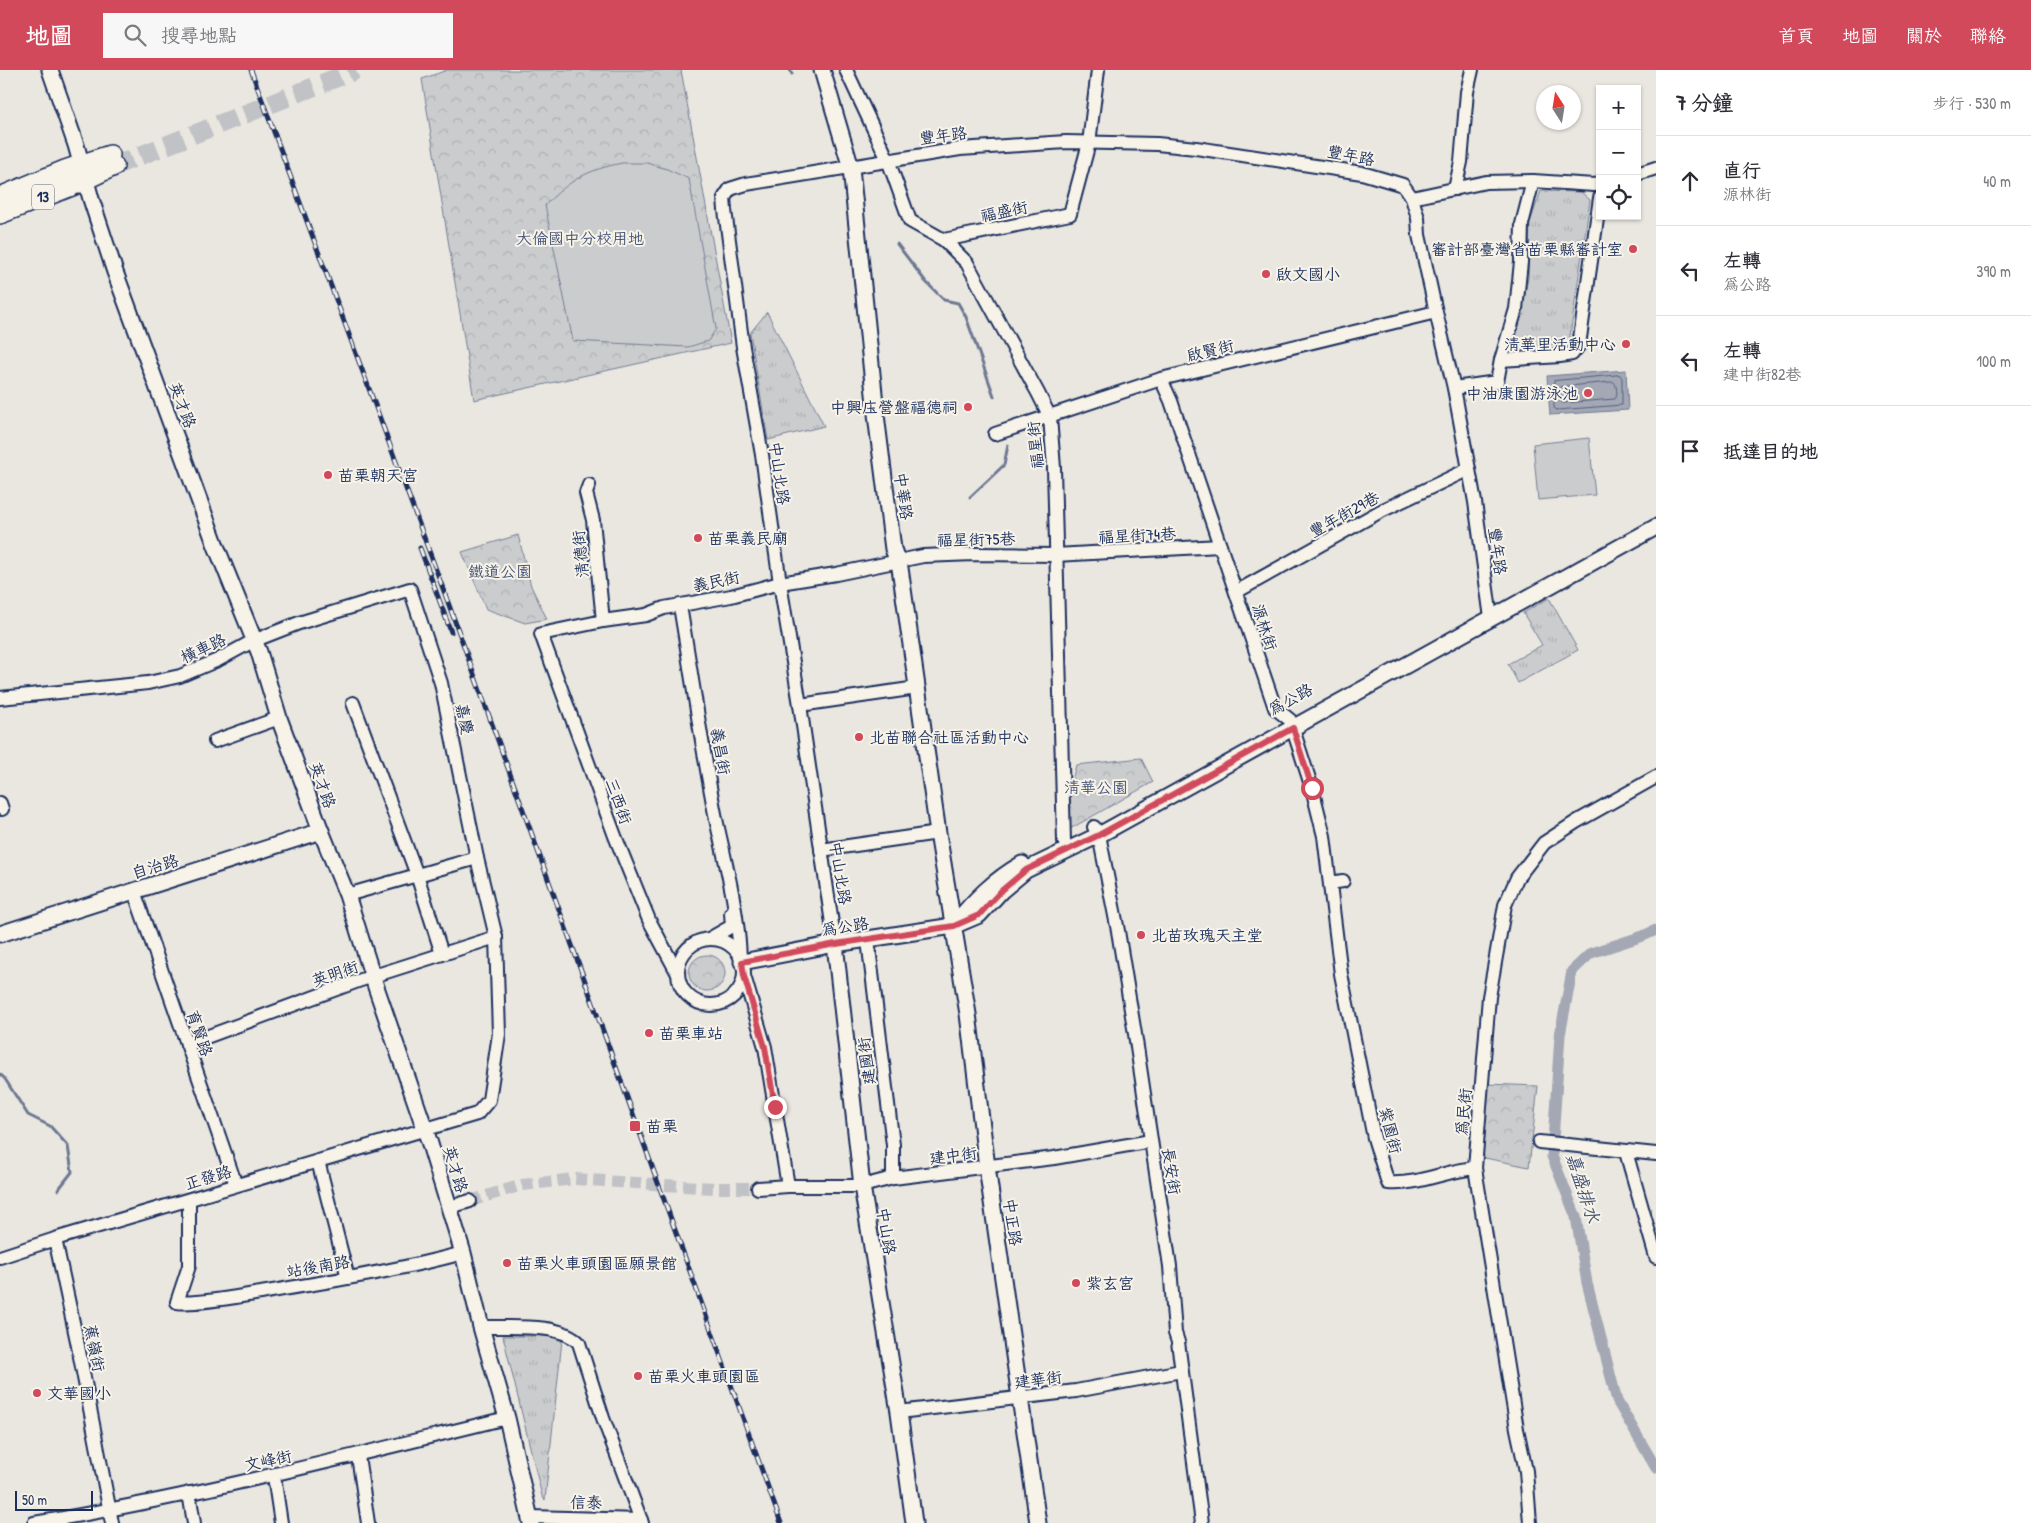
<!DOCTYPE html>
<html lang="zh-TW">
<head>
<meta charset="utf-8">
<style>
  :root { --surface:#fff; --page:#f7f7f7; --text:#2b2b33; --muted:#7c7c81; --line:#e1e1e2; --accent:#d1495b }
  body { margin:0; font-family:"Patrick Hand","LXGW WenKai TC",sans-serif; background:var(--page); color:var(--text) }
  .controls { position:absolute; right:15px; top:15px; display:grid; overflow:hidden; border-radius:0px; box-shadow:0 1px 4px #0004 }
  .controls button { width:45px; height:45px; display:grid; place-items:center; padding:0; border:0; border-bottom:1px solid var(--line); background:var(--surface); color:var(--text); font:25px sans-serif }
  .compass { position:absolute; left:1536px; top:15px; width:45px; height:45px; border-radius:50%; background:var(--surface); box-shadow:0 1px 4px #0004; rotate:348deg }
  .scale { position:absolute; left:15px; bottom:12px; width:78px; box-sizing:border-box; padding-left:5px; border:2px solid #1b2f5e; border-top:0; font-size:14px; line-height:18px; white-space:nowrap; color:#1b2f5e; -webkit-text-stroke:4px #f7f3e8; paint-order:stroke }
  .stop { position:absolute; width:15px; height:15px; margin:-11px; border:4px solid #d1495b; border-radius:50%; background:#fff }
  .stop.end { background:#d1495b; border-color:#fff; box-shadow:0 1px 5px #0008 }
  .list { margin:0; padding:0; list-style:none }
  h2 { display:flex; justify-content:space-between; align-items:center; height:65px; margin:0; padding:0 20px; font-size:21px }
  h2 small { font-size:16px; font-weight:400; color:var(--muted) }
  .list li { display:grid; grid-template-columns:32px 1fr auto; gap:15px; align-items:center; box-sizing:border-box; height:90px; padding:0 20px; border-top:1px solid var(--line) }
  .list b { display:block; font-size:19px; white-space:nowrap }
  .list p { margin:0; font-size:16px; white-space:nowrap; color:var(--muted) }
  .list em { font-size:16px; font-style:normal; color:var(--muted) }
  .icon { flex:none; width:28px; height:28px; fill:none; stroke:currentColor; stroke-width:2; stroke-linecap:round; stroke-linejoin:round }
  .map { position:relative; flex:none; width:1656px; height:1453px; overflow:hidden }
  header { display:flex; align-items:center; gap:30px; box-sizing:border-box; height:70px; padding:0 25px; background:var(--accent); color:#fff }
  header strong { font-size:24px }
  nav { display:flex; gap:28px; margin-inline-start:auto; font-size:18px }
  .search { width:350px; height:45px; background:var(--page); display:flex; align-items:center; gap:12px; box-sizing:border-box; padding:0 18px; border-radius:0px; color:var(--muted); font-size:19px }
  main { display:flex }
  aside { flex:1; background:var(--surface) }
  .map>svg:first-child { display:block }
  .grass { fill:url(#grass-tufts); stroke:#737e96 }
  .forest { fill:url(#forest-crowns); stroke:#737e96 }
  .pitch { fill:#cbcccd; stroke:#737e96 }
  .water { fill:#a3a8b4; stroke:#6d7892 }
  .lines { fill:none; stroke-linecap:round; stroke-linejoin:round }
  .shore { stroke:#515f80; stroke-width:1 }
  .stream { stroke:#6d7892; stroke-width:3 }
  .canal { stroke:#a3a8b4; stroke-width:11 }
  .minor-tunnel { stroke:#c1c2c6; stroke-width:12; stroke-dasharray:12 6; stroke-linecap:butt }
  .primary-tunnel { stroke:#c1c2c6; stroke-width:19; stroke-dasharray:19 9; stroke-linecap:butt }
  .minor-casing { stroke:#1b2f5e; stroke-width:16 }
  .tertiary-casing { stroke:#1b2f5e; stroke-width:19 }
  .primary-casing { stroke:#1b2f5e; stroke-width:22 }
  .minor { stroke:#f7f3e8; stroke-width:12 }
  .tertiary { stroke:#f7f3e8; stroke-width:15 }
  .primary { stroke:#f7f3e8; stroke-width:19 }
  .rail-casing { stroke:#1b2f5e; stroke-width:5 }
  .rail { stroke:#f7f3e8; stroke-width:3; stroke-dasharray:9; stroke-linecap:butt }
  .route { stroke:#d1495b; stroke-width:6 }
  .poi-dot { fill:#d1495b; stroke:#f7f3e8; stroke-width:2 }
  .labels { text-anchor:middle; stroke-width:4; stroke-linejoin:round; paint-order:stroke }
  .shield { fill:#f7f3e8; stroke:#5d6a87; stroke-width:1 }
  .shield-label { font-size:15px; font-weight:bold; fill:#1b2f5e }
  .street-label { font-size:16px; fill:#1b2f5e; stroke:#f7f3e8 }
  .park-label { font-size:16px; fill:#47567a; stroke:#f7f3e8 }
  .poi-label { font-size:16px; fill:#1b2f5e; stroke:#f7f3e8; text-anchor:start }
  .water-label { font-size:18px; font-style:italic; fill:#445378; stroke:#f7f3e8 }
</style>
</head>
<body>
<header>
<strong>地圖</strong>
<div class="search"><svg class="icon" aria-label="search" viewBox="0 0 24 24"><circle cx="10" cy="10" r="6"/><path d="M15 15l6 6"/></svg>搜尋地點</div>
<nav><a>首頁</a><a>地圖</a><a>關於</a><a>聯絡</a></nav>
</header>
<main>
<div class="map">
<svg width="1656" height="1453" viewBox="0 0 1656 1453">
  <defs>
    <pattern id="grass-tufts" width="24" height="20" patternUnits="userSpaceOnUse" patternTransform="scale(1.25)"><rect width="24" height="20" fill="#cbcccd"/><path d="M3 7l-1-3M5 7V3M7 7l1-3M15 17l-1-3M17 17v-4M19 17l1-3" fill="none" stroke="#aeb0b2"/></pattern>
    <pattern id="forest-crowns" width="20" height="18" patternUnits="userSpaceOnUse" patternTransform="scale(1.25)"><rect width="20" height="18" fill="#cbcccd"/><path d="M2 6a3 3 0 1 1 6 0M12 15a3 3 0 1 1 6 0" fill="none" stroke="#aeb0b2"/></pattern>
  </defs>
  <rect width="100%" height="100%" fill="#eae7e0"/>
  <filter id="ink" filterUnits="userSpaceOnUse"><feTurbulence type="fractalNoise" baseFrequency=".02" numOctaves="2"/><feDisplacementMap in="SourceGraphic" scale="10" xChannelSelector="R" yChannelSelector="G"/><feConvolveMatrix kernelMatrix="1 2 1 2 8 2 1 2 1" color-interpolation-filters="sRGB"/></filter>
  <g filter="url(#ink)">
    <g class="grass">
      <path d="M1541,121L1581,122L1590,130L1569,273L1514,278L1528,208L1530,152Z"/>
      <path d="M767,242L824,356L768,370L750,263Z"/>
      <path d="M1549,528L1578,580L1518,613L1508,594L1542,575L1523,543Z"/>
      <path d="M503,1266H558L562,1270L545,1430L542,1426Z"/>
    </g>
    <g class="forest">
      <path d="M447,0H681L731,273L474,330L422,9Z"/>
      <path d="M518,465L531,516L547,549L525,553L486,539L462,482Z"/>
      <path d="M1141,688L1153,712L1070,759L1068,726L1076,695Z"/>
      <circle cx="707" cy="903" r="18"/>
      <path d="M1487,1014L1538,1016L1529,1097L1480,1087Z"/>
    </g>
    <g class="pitch">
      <path d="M622,93H647L667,99L689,109L716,259L708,271L688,277L573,271L545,135C570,110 587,100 622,93Z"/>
      <path d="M1589,368L1595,425L1538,430L1533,374Z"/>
    </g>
    <path class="water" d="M1626,300L1628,340L1550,345L1547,306Z"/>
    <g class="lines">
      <g class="shore">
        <path d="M1620,305L1622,308V335L1557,340L1554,338V311Z"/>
        <path d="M1614,312C1617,315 1618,326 1615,329L1563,333L1560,331L1559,319L1561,317Z"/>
      </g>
      <g class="stream">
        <path d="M790,0L792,4"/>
        <path d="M897,174L926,212L944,230L958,233L966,247L994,326"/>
        <path d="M970,427L1004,395L1008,375"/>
        <path d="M0,1004L5,1009L28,1045L50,1056L68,1076L72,1102L58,1120"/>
      </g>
      <path class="canal" d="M1656,860L1643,866L1591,883L1572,901L1560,965L1552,1086L1576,1147L1587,1213L1617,1331L1656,1398"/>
      <path class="minor-tunnel" d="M470,1131L522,1115L574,1109L713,1118H758"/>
      <path class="primary-tunnel" d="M114,96L356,0"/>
      <defs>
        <g id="minor">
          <path d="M846,0L888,90L910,151L944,170L967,193L1038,323L1050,347L1054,398L1064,771L1067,779"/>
          <path d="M1637,104L1656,98"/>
          <path d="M1455,119L1461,92L1467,22L1472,0"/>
          <path d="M1412,128L1486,112L1533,111L1594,115L1600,114"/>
          <path d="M944,170L1070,144L1089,73L1098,0"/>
          <path d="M1501,290L1560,286L1572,284L1579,275L1600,128"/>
          <path d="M1161,309L1171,331L1275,638L1290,650L1312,718L1324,766L1341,904L1374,1068L1388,1113C1419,1115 1444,1101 1475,1098"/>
          <path d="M1454,318L1497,312L1501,290L1516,239L1521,192L1522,154L1533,111"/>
          <path d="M995,364L1161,309L1436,242"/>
          <path d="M589,415L586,423L593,450L603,551"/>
          <path d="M1236,522L1379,442L1469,399"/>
          <path d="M680,536C692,607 702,678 716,749C726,795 738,840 740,887"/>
          <path d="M0,628L148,613L180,606L218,590L253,571L299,553L410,519L441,613L477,788L496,867L499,964L489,1030L477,1044L55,1169L0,1187"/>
          <path d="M353,633L417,805L442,884"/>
          <path d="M800,635L917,618"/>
          <path d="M215,671L279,648"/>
          <path d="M0,733L2,739"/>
          <path d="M1094,757L1099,765L1118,861L1135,964L1170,1196L1175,1263L1178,1272L1202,1453"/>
          <path d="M821,780L938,763"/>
          <path d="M1330,813L1343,811"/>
          <path d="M134,821L236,1115"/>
          <path d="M347,825L477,788"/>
          <path d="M709,869L732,856L731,843"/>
          <circle cx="711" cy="902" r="33"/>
          <path d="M868,870L893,1075V1108"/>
          <path d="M835,874L800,635L780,513L762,385L743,277L725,140L724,128L730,119L746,114L960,79L1066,72L1157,74L1196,78L1362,103L1403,115L1412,128L1418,148L1419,165L1436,242L1454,318L1475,432L1490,541L1494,547"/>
          <path d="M678,904L649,850L615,766L541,564L603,551L646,545L664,538L731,526L780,513L836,504L923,486L974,484L1055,485L1220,476"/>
          <path d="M744,906L765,977L788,1116"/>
          <path d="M187,974L358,911L496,867"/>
          <path d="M1539,1072L1656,1084"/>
          <path d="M1626,1082L1656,1187"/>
          <path d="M318,1091L348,1208"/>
          <path d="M758,1118L788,1116H862L893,1108L1054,1088L1151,1071"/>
          <path d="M189,1130V1196L177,1232C195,1235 241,1226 261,1223C329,1211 397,1201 463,1183"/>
          <path d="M450,1137L470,1131"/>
          <path d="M55,1169L77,1271L112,1453"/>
          <path d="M481,1257C507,1258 561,1252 579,1273L603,1348L642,1453"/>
          <path d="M899,1342L1076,1321L1181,1301"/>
          <path d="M358,1386L368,1453"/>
          <path d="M274,1406L281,1453"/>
          <path d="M189,1423L194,1453"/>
          <path d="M530,1447L641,1450"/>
          <path d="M34,1453C194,1427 350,1386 507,1348"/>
          <path d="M1530,1453L1526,1401L1517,1359L1475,1098L1489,927L1505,835L1517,808L1544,773L1576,752L1656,707"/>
        </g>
        <g id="tertiary">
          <path d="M50,0L76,75L91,129L115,202L216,476L259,582L279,648L321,761L347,825L376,917L429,1071L463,1183L481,1257L507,1348L531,1453"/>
          <path d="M822,0L851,98L877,353L893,479L900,498L938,763L968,944L987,1097L1038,1453"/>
          <path d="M954,855C974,830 994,810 1022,794"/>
          <path d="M0,864L321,761"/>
          <path d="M835,874L862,1116L899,1342L914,1453"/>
          <path d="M742,892L835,874L953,856L979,845L1001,821L1026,800L1099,765L1656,457"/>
        </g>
        <g id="primary">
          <path d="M0,127L65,100L110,85"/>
          <path d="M0,144L72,116L114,96"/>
        </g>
      </defs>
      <use href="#minor" class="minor-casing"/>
      <use href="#tertiary" class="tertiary-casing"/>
      <use href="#primary" class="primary-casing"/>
      <use href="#minor" class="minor"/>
      <use href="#tertiary" class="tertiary"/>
      <use href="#primary" class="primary"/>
      <defs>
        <g id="rail">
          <path d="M251,0L445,524L781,1453"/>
          <path d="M420,478L451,562"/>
        </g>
      </defs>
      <use href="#rail" class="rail-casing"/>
      <use href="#rail" class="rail"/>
    </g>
  </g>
  <g class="lines" filter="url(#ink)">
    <path class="route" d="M775,1037L765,977L744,906L742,892L836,874L954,856L979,845L1001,821L1026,800L1099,765L1293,658L1312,718"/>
  </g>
  <g class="poi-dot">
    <circle cx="1633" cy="179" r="5"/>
    <circle cx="1266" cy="204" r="5"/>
    <circle cx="1626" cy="274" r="5"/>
    <circle cx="1588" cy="323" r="5"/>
    <circle cx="968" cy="337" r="5"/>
    <circle cx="328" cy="405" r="5"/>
    <circle cx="698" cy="468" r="5"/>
    <circle cx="859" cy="667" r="5"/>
    <circle cx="1141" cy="865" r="5"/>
    <circle cx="649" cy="963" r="5"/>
    <rect x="629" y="1050" width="12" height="12" rx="2.5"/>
    <circle cx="507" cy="1193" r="5"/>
    <circle cx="1076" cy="1213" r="5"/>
    <circle cx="638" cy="1306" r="5"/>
    <circle cx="37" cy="1323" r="5"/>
  </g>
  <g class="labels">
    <rect class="shield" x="32" y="114.5" width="22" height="25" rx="4"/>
    <g class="shield-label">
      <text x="43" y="132">13</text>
    </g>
    <g class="street-label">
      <text transform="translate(943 65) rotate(-7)" y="6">豐年路</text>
      <text transform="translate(1351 85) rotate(11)" y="6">豐年路</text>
      <text transform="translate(1004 141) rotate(-12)" y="6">福盛街</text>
      <text transform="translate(1210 280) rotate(-13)" y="6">啟賢街</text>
      <text transform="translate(183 335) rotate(69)" y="6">英才路</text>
      <text transform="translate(1035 375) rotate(-96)" y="6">福星街</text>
      <text transform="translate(780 403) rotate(82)" y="6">中山北路</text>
      <text transform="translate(904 426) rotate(82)" y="6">中華路</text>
      <text transform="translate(1344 444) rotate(-29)" y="6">豐年街29巷</text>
      <text transform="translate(1137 465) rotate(-3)" y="6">福星街74巷</text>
      <text transform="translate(976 469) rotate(-1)" y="6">福星街75巷</text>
      <text transform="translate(1498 481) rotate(82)" y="6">豐年路</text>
      <text transform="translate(580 484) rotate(-96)" y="6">清德街</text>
      <text transform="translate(716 511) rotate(-12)" y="6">義民街</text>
      <text transform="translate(1265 557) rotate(72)" y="6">源林街</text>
      <text transform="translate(203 578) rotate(-25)" y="6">橫車路</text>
      <text transform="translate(1290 629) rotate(-29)" y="6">為公路</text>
      <text transform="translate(465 649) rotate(78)" y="6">嘉慶</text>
      <text transform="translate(721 681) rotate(80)" y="6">義昌街</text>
      <text transform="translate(323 715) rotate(70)" y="6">英才路</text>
      <text transform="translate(619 731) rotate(70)" y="6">三西街</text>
      <text transform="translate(155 796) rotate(-17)" y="6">自治路</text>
      <text transform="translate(841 803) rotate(81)" y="6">中山北路</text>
      <text transform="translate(845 856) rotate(-9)" y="6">為公路</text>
      <text transform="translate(335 903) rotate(-19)" y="6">英明街</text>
      <text transform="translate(200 963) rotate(71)" y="6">育賢路</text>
      <text transform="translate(866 991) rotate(-97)" y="6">建國街</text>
      <text transform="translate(1463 1042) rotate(-85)" y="6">為民街</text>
      <text transform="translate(1391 1060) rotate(76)" y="6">紫園街</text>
      <text transform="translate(953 1085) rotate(-7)" y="6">建中街</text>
      <text transform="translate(456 1099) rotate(73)" y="6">英才路</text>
      <text transform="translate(1172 1101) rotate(81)" y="6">長安街</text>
      <text transform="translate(208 1107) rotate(-17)" y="6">正發路</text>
      <text transform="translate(1013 1152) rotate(82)" y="6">中正路</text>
      <text transform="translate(887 1161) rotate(81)" y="6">中山路</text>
      <text transform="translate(318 1196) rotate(-10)" y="6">站後南路</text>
      <text transform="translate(95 1278) rotate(79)" y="6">蕉嶺街</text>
      <text transform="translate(1038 1309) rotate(-7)" y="6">建華街</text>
      <text transform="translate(268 1390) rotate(-12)" y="6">文峰街</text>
      <text transform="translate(586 1432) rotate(1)" y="6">信泰</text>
    </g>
    <g class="park-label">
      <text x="580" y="174">大倫國中分校用地</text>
      <text x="500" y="507">鐵道公園</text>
      <text x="1096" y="723">清華公園</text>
    </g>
    <g class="poi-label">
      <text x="1623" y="185" text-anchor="end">審計部臺灣省苗栗縣審計室</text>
      <text x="1276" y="210">啟文國小</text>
      <text x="1616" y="280" text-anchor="end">清華里活動中心</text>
      <text x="1578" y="329" text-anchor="end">中油康園游泳池</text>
      <text x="958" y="343" text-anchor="end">中興庒營盤福德祠</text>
      <text x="338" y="411">苗栗朝天宮</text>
      <text x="708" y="474">苗栗義民廟</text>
      <text x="869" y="673">北苗聯合社區活動中心</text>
      <text x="1151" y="871">北苗玫瑰天主堂</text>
      <text x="659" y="969">苗栗車站</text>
      <text x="646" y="1062">苗栗</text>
      <text x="517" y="1199">苗栗火車頭園區願景館</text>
      <text x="1086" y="1219">紫玄宮</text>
      <text x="648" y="1312">苗栗火車頭園區</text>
      <text x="47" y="1329">文華國小</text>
    </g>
    <g class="water-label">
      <text transform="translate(1583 1118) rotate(72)" y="6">嘉盛排水</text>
    </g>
  </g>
</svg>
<div class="controls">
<button>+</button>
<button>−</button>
<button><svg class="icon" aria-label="locate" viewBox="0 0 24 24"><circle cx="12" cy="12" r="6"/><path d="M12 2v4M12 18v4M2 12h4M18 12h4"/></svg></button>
</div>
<svg class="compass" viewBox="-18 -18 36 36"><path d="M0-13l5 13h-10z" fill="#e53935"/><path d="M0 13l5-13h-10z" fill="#7c7c81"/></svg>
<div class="scale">50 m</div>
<div class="stop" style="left:1312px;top:718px"></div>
<div class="stop end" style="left:775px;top:1037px"></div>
</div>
<aside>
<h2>7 分鐘<small>步行 · 530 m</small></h2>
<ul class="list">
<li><svg class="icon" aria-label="ahead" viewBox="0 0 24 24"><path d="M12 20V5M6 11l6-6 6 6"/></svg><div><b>直行</b><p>源林街</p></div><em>40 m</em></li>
<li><svg class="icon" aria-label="left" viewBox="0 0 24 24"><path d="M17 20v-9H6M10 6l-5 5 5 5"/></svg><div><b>左轉</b><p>為公路</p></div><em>390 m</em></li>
<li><svg class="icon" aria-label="left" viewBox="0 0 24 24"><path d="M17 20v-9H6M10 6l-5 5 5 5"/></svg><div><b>左轉</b><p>建中街82巷</p></div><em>100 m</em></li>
<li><svg class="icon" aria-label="arrive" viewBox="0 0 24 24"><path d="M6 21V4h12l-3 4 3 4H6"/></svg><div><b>抵達目的地</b></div></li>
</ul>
</aside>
</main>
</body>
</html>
